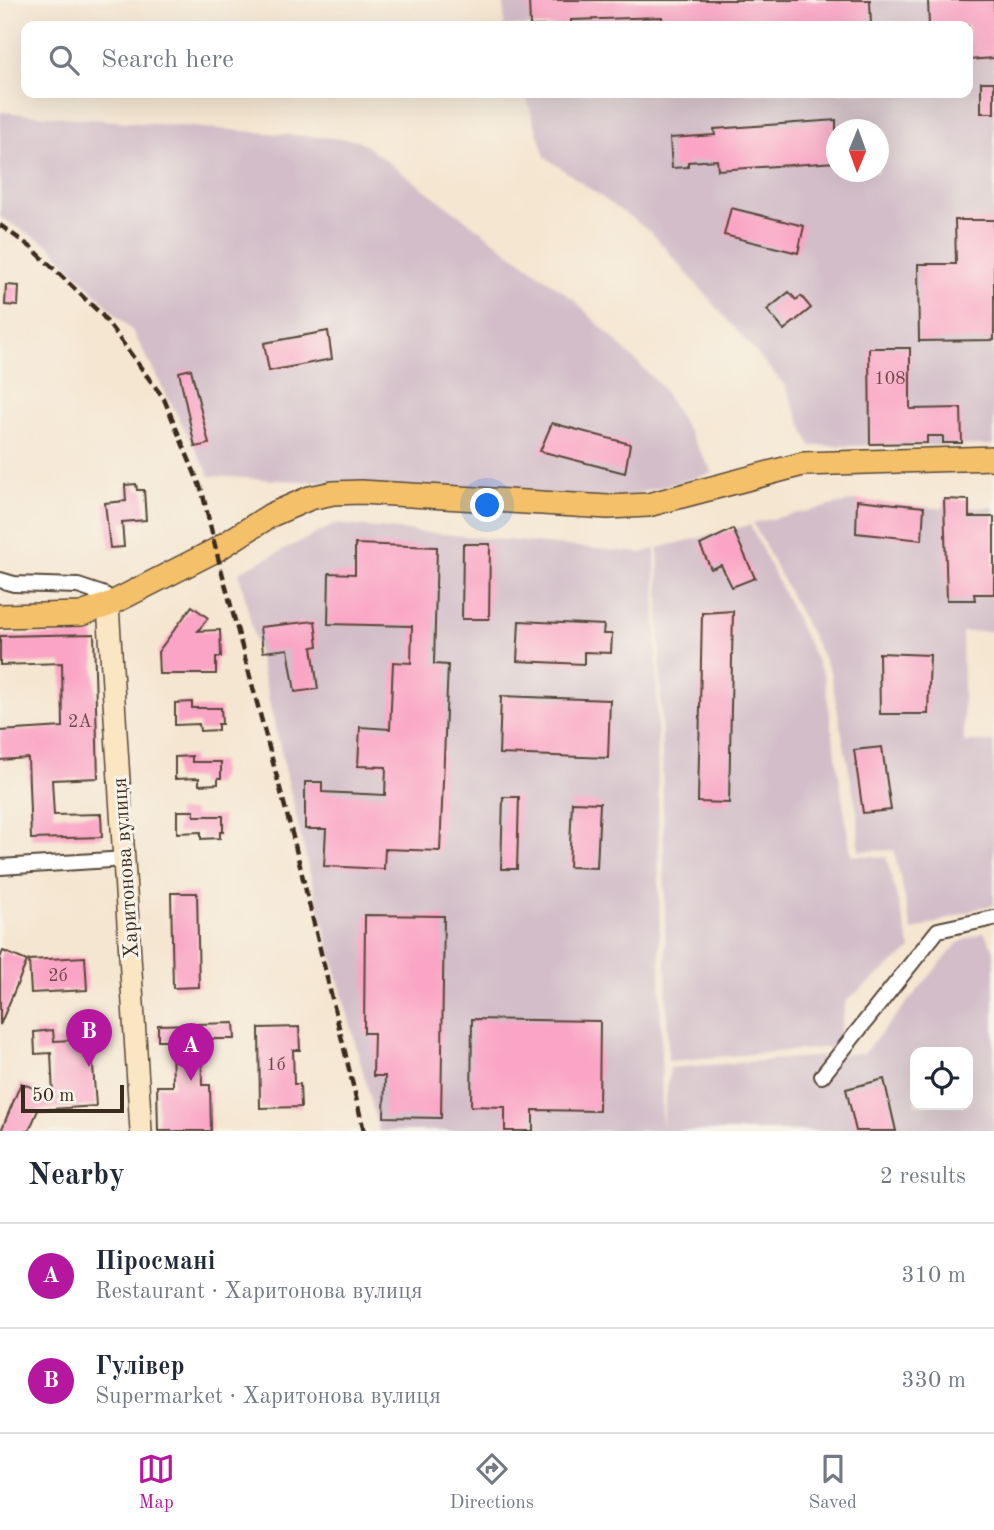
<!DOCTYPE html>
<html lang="en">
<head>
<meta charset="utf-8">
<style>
  :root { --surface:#fff; --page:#f6f6f7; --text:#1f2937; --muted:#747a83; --line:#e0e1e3; --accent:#b5179e }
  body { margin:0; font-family:"Old Standard TT",serif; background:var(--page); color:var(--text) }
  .controls { position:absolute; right:21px; bottom:21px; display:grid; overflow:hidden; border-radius:14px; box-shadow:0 7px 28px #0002 }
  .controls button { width:63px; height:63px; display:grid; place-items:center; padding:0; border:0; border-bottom:2px solid var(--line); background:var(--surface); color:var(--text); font:35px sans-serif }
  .compass { position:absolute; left:826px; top:119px; width:63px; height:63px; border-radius:50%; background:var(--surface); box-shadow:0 7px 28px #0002; rotate:181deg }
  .scale { position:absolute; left:21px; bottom:18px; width:103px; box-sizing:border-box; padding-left:7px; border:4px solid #3b2a1e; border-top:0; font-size:19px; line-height:24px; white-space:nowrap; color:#3b2a1e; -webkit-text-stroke:5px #f7f3e8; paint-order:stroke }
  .you { position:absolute; left:488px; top:506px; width:24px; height:24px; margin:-18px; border:5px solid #fff; border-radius:50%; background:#1a73e8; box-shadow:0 0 0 10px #1a73e833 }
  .badge { display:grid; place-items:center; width:46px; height:46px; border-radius:50%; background:var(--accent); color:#fff; font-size:23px; font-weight:700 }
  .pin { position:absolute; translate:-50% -58px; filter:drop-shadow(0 2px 4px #0008) }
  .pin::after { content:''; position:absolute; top:37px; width:24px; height:21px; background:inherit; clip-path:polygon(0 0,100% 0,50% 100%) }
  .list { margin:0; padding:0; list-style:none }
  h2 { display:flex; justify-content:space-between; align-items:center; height:91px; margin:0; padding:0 28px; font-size:30px }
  h2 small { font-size:23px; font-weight:400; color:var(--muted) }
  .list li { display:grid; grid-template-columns:46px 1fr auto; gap:21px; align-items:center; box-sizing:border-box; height:105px; padding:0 28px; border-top:2px solid var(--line) }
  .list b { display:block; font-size:26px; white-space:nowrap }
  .list p { margin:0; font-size:23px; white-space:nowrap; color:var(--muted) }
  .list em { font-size:23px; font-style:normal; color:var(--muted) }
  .icon { flex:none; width:38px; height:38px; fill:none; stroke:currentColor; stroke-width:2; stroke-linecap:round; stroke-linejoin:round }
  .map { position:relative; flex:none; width:994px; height:1131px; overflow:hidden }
  .search { position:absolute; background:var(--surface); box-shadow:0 7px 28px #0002; left:21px; right:21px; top:21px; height:77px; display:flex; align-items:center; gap:18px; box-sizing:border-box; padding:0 24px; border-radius:14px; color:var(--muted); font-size:26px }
  .sheet { height:301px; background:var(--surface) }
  nav { display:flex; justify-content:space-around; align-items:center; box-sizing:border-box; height:98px; border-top:2px solid var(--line); background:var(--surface); font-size:19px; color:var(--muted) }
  nav a { display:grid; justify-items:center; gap:4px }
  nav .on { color:var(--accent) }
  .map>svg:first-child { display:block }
  .industrial { fill:#d2bdc8; fill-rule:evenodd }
  .building { fill:#faa5c5 }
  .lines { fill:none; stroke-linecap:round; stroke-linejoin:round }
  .street-casing { stroke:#574639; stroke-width:18 }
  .secondary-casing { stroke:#574639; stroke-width:24 }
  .primary-casing { stroke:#574639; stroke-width:26 }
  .street { stroke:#fff; stroke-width:14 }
  .secondary { stroke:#fbe6c3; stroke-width:21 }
  .primary { stroke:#f4c16a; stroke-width:23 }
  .rail { stroke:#3b2a1e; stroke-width:4.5; stroke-dasharray:10 5; stroke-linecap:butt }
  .labels { text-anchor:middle; stroke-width:6; stroke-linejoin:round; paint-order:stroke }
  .number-label { font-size:18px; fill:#6b4948 }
  .street-label { font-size:21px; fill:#3b2a1e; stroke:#f7f3e8 }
</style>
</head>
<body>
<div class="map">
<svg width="994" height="1131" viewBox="0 0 994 1131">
  <rect width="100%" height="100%" fill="#f7f3e8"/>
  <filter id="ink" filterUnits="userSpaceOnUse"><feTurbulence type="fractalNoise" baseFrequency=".0143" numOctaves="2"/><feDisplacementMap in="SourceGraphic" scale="14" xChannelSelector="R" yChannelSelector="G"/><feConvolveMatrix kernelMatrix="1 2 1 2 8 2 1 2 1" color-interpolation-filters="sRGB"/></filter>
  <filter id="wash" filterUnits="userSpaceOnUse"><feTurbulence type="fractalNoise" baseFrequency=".00686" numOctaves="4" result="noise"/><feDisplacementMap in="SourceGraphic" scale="28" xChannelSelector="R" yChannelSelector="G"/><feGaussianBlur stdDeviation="1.57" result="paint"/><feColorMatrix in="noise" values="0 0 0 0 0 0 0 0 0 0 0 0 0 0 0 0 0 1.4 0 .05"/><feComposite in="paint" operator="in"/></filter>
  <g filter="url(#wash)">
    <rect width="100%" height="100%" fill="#f5e6d1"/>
    <g class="industrial">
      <path d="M504,0H994V445L811,446L785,386L651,232L545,157L525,93H968V26H504ZM836,130H878V172H836Z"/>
      <path d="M0,112L358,140L573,299L661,386L713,473L616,499L210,476L133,332L50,246L0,217Z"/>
      <path d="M857,500L933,508L994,507V631L962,632L964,742H994V905L982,907L912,931L894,850L859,851L858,817L830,671L753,523Z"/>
      <path d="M336,524L641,553L655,549L662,1127L670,1068L864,1053L958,943L984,932L994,950V1131H379L308,867L239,572ZM915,1052H968V1105H915Z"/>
      <path d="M750,525L824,676L851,855L886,857L911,949L846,1001L837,1047L668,1061L658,548Z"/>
    </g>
    <g id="blocks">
      <g class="building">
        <path d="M529,0H870L871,26H663L662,17L571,20V26H530Z"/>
        <path d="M928,0H994V58L968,60V26H929Z"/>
        <rect x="981" y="82" width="13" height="31"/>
        <path d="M836,120V162L718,170L717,160L688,162V167L672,168L670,138L715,135L714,129Z"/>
        <path d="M731,208L804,226L798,253L724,235Z"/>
        <path d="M955,220H994V340L919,341L918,264H956Z"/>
        <path d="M6,285L19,286L18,306L5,305Z"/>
        <path d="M789,292L796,300L801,296L811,308L784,330L767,310Z"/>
        <path d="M328,331L332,359L269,371L264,343Z"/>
        <path d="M869,348H910V409L961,408L962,443H943V436H927V443L870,444Z"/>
        <path d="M191,369L209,444L195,447L179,372Z"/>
        <path d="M552,423L630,444L625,473L540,451Z"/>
        <path d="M136,484L137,490H144L146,520L122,522L124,547L110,548L105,503L126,501L125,485Z"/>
        <path d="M944,499L969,500V517H994V594H974L975,600H947Z"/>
        <path d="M857,500L924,507L922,540L856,533Z"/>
        <path d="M733,529L755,578L732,587L721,565L711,569L700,545Z"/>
        <path d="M355,544L437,547L434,664L448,665L440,851L385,849L384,869L324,866L326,829H305V782H322V792L385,795L386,767L358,766L360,727L390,729L393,662L411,663L412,626L328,624L329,573L355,574Z"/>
        <path d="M463,544H490L489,619H462Z"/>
        <path d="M192,606L208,618L198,631L220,630L221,657H216V674H159L158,652Z"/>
        <path d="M733,611L729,803L698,802L702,613Z"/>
        <path d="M315,621L318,646L312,647L318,689L295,692L288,649L263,652L260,627Z"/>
        <path d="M519,621L604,625L603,634H612L611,653L584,652V664L517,661Z"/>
        <path d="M94,634L98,778L52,780L54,815L101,814L102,837L31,839L28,758L0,760V731L63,727L62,663L0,665V636Z"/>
        <path d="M879,653L930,655L928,714H880Z"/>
        <path d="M501,696L610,700L608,758L499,754Z"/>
        <path d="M192,702V708H221L222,724H218V730L200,731L199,724L175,725V703Z"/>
        <path d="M882,747L891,810L863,813L854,750Z"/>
        <path d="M192,756V762H221V778H218V784L199,785V778L175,779V757Z"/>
        <path d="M503,797H519L517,869H501Z"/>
        <path d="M572,802L600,803L597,868L569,867Z"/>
        <path d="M177,811H194V816H223V832H220V838L201,839V832L177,833Z"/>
        <path d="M171,893H197L199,987L173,988Z"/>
        <path d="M365,915L444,916L441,1118L384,1117L385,1076H373L374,1033H364Z"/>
        <path d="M3,951L27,961L0,1025V958Z"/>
        <path d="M85,957L87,990L31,993L29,960Z"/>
        <path d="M472,1019L600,1021L599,1111L533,1110V1131H505V1107L471,1106Z"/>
        <path d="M234,1023L235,1039H201L202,1085H210L211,1131H158L157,1086H173L172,1040H158V1025Z"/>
        <path d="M299,1027L300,1050H293L294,1084H300L301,1107L260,1108L259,1028Z"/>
        <path d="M53,1030L54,1041L91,1039L96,1106L38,1110L29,1131H1L21,1083L53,1096L51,1053L35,1054L34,1032Z"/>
        <path d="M884,1079L896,1131H856L846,1089Z"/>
      </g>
    </g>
  </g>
  <g filter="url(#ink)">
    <use href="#blocks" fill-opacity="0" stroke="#574639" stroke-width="2"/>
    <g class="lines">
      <defs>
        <g id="street">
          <path d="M0,580L14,584L78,586L105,595L108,605"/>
          <path d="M0,867L126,859"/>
          <path d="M822,1076L938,930L994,918"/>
        </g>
        <path id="secondary" d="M108,605L141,1131"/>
        <path id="primary" d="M0,616L81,614L108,605L216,550L271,515L310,498L333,493L361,492L608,507L648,505L803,464L994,458"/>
      </defs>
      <use href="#street" class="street-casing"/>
      <use href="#secondary" class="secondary-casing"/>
      <use href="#primary" class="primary-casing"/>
      <use href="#street" class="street"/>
      <use href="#secondary" class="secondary"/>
      <use href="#primary" class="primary"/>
      <path class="rail" d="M0,225L32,248L102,315L164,399L202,491L216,550L293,837L364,1131"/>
    </g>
  </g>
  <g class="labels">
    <g class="number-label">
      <text x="890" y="384">108</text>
      <text x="80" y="727">2А</text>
      <text x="58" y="981">2б</text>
      <text x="276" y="1070">1б</text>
    </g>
    <g class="street-label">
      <text transform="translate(125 868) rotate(-94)" y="7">Харитонова вулиця</text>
    </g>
  </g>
</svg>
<div class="controls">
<button><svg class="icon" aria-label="locate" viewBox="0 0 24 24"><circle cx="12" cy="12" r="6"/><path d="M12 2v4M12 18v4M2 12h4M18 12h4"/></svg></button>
</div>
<svg class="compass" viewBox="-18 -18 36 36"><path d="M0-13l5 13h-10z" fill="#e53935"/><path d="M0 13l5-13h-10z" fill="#747a83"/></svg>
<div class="scale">50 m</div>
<div class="you"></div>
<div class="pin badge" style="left:191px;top:1081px">A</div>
<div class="pin badge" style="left:89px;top:1067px">B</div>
<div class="search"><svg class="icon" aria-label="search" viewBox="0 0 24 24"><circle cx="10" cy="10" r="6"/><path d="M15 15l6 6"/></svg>Search here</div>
</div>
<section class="sheet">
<h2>Nearby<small>2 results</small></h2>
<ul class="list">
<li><span class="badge">A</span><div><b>Піросмані</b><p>Restaurant · Харитонова вулиця</p></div><em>310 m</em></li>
<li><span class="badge">B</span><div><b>Гулівер</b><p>Supermarket · Харитонова вулиця</p></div><em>330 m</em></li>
</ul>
</section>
<nav>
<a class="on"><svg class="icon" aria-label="map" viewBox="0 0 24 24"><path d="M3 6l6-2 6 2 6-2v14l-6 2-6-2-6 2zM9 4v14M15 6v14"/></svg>Map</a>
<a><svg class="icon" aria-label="directions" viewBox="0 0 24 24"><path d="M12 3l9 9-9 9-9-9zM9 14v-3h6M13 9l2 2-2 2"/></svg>Directions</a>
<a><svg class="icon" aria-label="saved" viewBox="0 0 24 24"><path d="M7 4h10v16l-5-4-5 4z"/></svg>Saved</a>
</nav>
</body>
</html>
